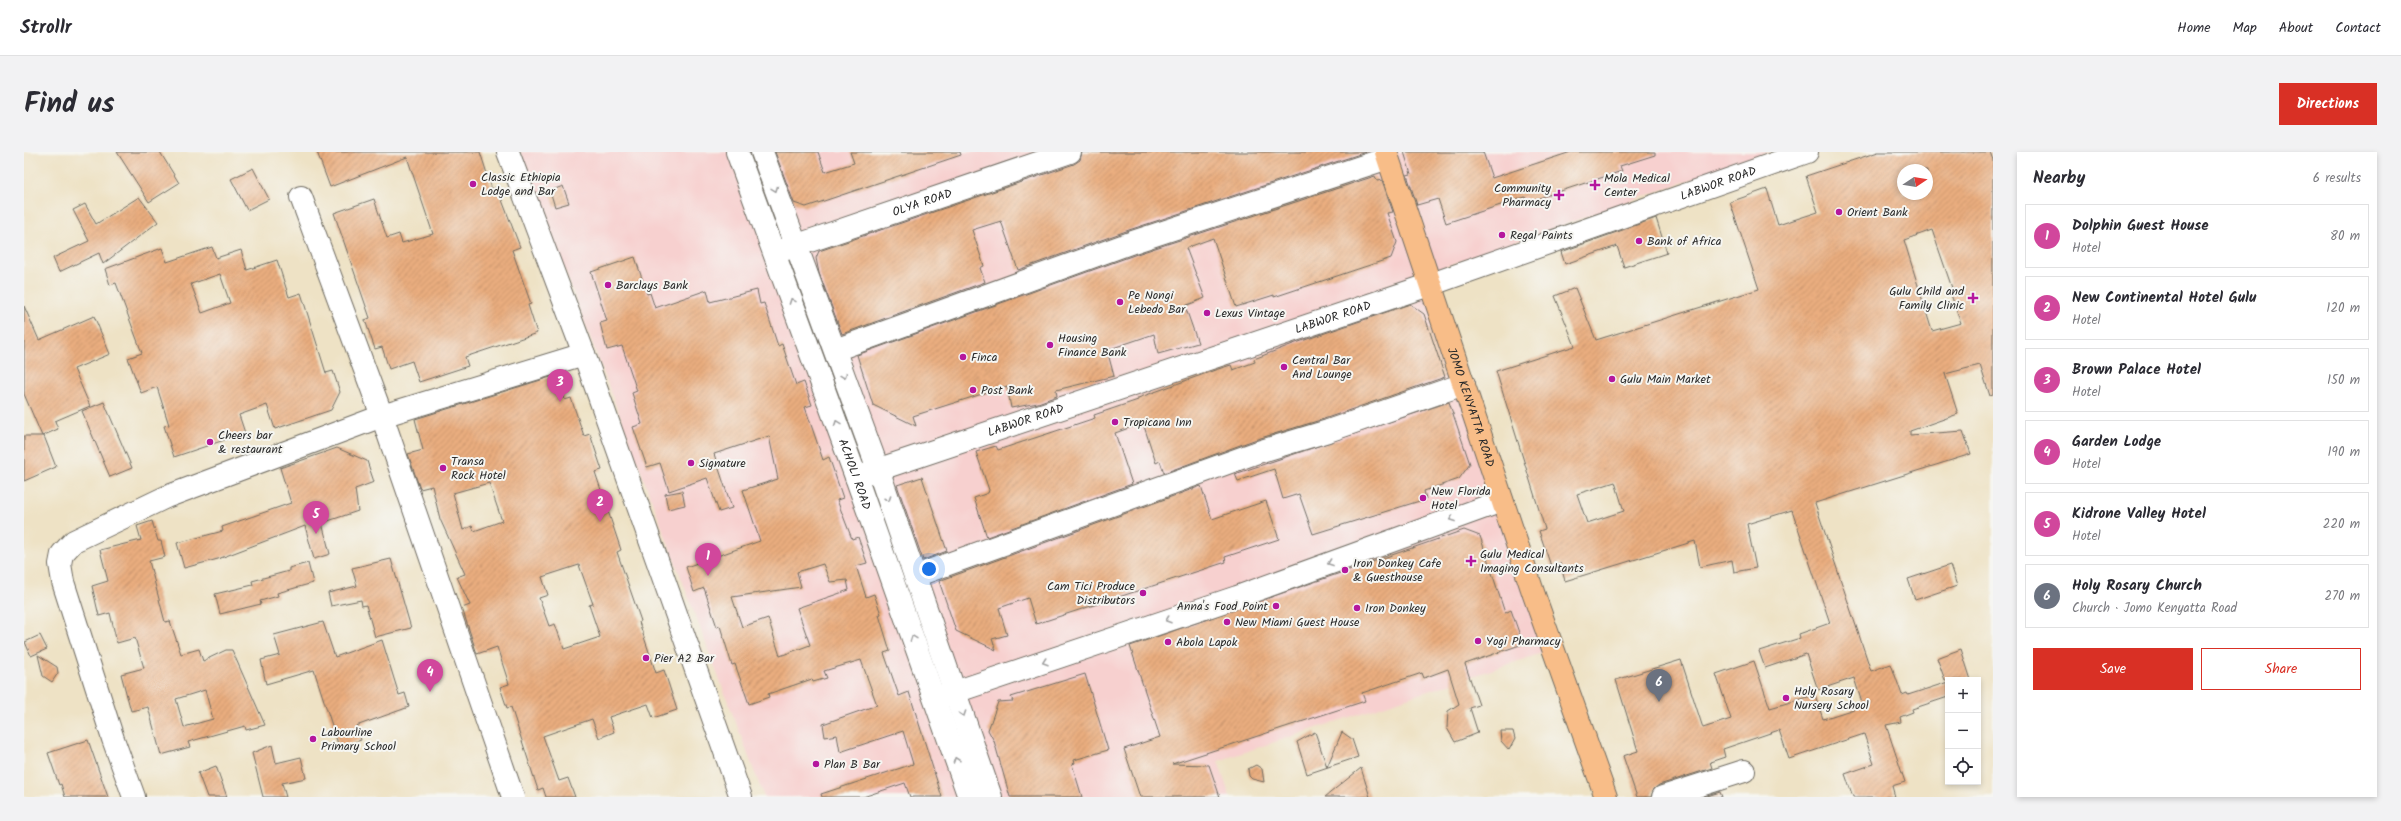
<!DOCTYPE html>
<html lang="en">
<head>
<meta charset="utf-8">
<style>
  :root { --surface:#fff; --page:#f2f2f3; --text:#2b2b33; --muted:#7c7c81; --line:#e1e1e2; --accent:#d93025 }
  body { margin:0; font-family:Kalam,sans-serif; background:var(--page); color:var(--text) }
  .controls { position:absolute; right:12px; bottom:12px; display:grid; overflow:hidden; border-radius:0px; box-shadow:0 2px 6px #0003 }
  .controls button { width:36px; height:36px; display:grid; place-items:center; padding:0; border:0; border-bottom:1px solid var(--line); background:var(--surface); color:var(--text); font:20px sans-serif }
  .compass { position:absolute; left:1873px; top:12px; width:36px; height:36px; border-radius:50%; background:var(--surface); box-shadow:0 2px 6px #0003; rotate:78deg }
  .you { position:absolute; left:905px; top:417px; width:14px; height:14px; margin:-10px; border:3px solid #fff; border-radius:50%; background:#1a73e8; box-shadow:0 0 0 6px #1a73e833 }
  .badge { display:grid; place-items:center; width:26px; height:26px; border-radius:50%; background:var(--accent); color:#fff; font-size:13px; font-weight:700 }
  .pin { position:absolute; translate:-50% -33px; filter:drop-shadow(0 1px 2px #0008) }
  .pin::after { content:''; position:absolute; top:21px; width:14px; height:12px; background:inherit; clip-path:polygon(0 0,100% 0,50% 100%) }
  .list { margin:0; padding:0; list-style:none }
  h2 { display:flex; justify-content:space-between; align-items:center; height:52px; margin:0; padding:0 16px; font-size:17px }
  h2 small { font-size:13px; font-weight:400; color:var(--muted) }
  .list li { display:grid; grid-template-columns:26px 1fr auto; gap:12px; align-items:center; box-sizing:border-box; height:64px; margin:0 8px 8px; padding:0 8px; border:1px solid var(--line); border-radius:0px }
  .list b { display:block; font-size:15px; white-space:nowrap }
  .list p { margin:0; font-size:13px; white-space:nowrap; color:var(--muted) }
  .list em { font-size:13px; font-style:normal; color:var(--muted) }
  .actions { display:flex; gap:8px; padding:12px 16px }
  .actions a { flex:1; padding:9px 0; border:1px solid var(--accent); border-radius:0px; text-align:center; font-size:14px; color:var(--accent) }
  .actions .main { background:var(--accent); color:#fff }
  .icon { flex:none; width:22px; height:22px; fill:none; stroke:currentColor; stroke-width:2; stroke-linecap:round; stroke-linejoin:round }
  .map { position:relative; flex:none; width:1969px; height:645px; overflow:hidden; border-radius:0px }
  header { display:flex; align-items:center; gap:24px; box-sizing:border-box; height:56px; padding:0 20px; background:var(--surface); border-bottom:1px solid var(--line) }
  header strong { font-size:19px }
  nav { display:flex; gap:22px; margin-inline-start:auto; font-size:14px }
  .intro { display:flex; align-items:center; justify-content:space-between; box-sizing:border-box; height:96px; padding:0 24px }
  h1 { margin:0; font-size:28px }
  .button { padding:10px 18px; border-radius:0px; background:var(--accent); color:#fff; font-size:14px; font-weight:700 }
  main { display:flex; gap:24px; padding:0 24px }
  aside { flex:1; background:var(--surface); border-radius:0px; box-shadow:0 2px 6px #0003 }
  .map>svg:first-child { display:block }
  .built { fill:#f7d0cf }
  .building { fill:url(#building-hatch); fill-rule:evenodd }
  .lines { fill:none; stroke-linecap:round; stroke-linejoin:round }
  .minor-casing { stroke:#6f6b61; stroke-width:24 }
  .major-casing { stroke:#6f6b61; stroke-width:24 }
  .minor { stroke:#fff; stroke-width:22 }
  .major { stroke:#f8bd88; stroke-width:22 }
  .oneway { stroke:#a0a0a0 }
  .poi-dot { fill:#b5179e; stroke:#f6f6f2; stroke-width:1.5 }
  .labels { text-anchor:middle; stroke-width:4; stroke-linejoin:round; paint-order:stroke }
  .poi-label { font-size:12px; fill:#2b2b2b; stroke:#f6f6f2; text-anchor:start }
  .street-label { font-size:12px; fill:#2b2b2b; stroke:#f6f6f2 }
</style>
</head>
<body>
<header>
<strong>Strollr</strong>
<nav><a>Home</a><a>Map</a><a>About</a><a>Contact</a></nav>
</header>
<div class="intro"><h1>Find us</h1><a class="button">Directions</a></div>
<main>
<div class="map">
<svg width="1969" height="645" viewBox="0 0 1969 645">
  <defs>
    <pattern id="building-hatch" width="6" height="6" patternUnits="userSpaceOnUse"><rect width="6" height="6" fill="#eaad7f"/><path d="M-1 1l2-2M0 6l6-6M5 7l2-2" fill="none" stroke="#be8d68"/></pattern>
  </defs>
  <rect width="100%" height="100%" fill="#f6f6f2"/>
  <filter id="ink" filterUnits="userSpaceOnUse"><feTurbulence type="fractalNoise" baseFrequency=".025" numOctaves="2"/><feDisplacementMap in="SourceGraphic" scale="8" xChannelSelector="R" yChannelSelector="G"/><feConvolveMatrix kernelMatrix="1 2 1 2 8 2 1 2 1" color-interpolation-filters="sRGB"/></filter>
  <filter id="wash" filterUnits="userSpaceOnUse"><feTurbulence type="fractalNoise" baseFrequency=".012" numOctaves="4" result="noise"/><feDisplacementMap in="SourceGraphic" scale="16" xChannelSelector="R" yChannelSelector="G"/><feGaussianBlur stdDeviation="0.9" result="paint"/><feColorMatrix in="noise" values="0 0 0 0 0 0 0 0 0 0 0 0 0 0 0 0 0 1.4 0 .05"/><feComposite in="paint" operator="in"/></filter>
  <g filter="url(#wash)">
    <rect width="100%" height="100%" fill="#eee2c5"/>
    <path class="built" d="M496,0H1745L1398,123L1527,498L1194,609L1206,645H740Z"/>
    <g id="blocks">
      <g class="building">
        <path d="M93,0H136L155,31L125,50Z"/>
        <path d="M293,0H456L468,37L473,35L496,95L488,98L507,152L504,153L513,181L441,205L444,214L395,230L388,209L365,217L358,195L351,197L341,168L346,166L310,61L350,47L363,86L375,82L378,91L409,82L383,5L306,35Z"/>
        <path d="M751,0H794L801,20L830,11L826,0H936L937,3L782,55L770,51Z"/>
        <path d="M1058,0H1342L1105,78L994,118L977,69L948,78L960,114L956,116L961,130L818,182L795,121L792,106L795,99L1050,12L1056,8Z"/>
        <path d="M1380,0H1459L1468,26L1547,0H1631V3L1596,14L1598,19L1503,50L1501,45L1422,71L1414,47L1393,53L1383,23L1387,22Z"/>
        <path d="M1854,0H1966L1969,8V243L1966,244L1956,213L1921,222L1934,262L1886,279V283L1939,279L1947,302L1791,351L1847,519L1867,512L1878,543L1883,541L1884,543L1924,530V545L1888,557L1889,560L1876,565L1877,570L1862,573L1881,630L1868,634L1871,645H1829L1821,622L1850,612L1840,582L1765,607L1755,578L1699,597L1701,605L1686,610L1688,616L1635,633L1630,637L1627,645H1613L1599,604L1614,599L1592,528L1657,508L1679,576L1707,567L1692,522L1730,509L1746,556L1791,543L1799,567L1839,554L1830,526L1794,538L1782,502L1741,516L1735,499L1776,486L1775,482L1806,471L1768,358L1723,372L1732,416L1710,420L1708,408L1676,415L1671,389L1541,429L1536,411L1527,414L1515,379L1521,377L1472,219L1551,194L1531,144L1551,136L1572,188L1735,137L1706,50L1743,37L1754,73L1794,60L1782,24ZM1879,18H1903V42H1879ZM1908,78L1928,136L1925,137L1937,171L1908,179L1880,88ZM1591,330L1600,359L1563,371L1553,342Z"/>
        <path d="M229,16L245,47L223,58L207,27Z"/>
        <path d="M1351,24L1353,29L1358,28L1369,60L1363,61L1373,90L1367,106L1250,145V143L1212,155L1189,86L1162,96L1181,146L1161,154L1174,191L1134,202L1130,182L1083,198L1090,224L1032,238L1033,244L1014,251L987,256L983,234L889,264L892,274L849,253L833,203L1113,102Z"/>
        <path d="M539,34L545,51L531,55L526,39Z"/>
        <path d="M115,45L134,70L79,112L75,101L35,120L29,106L65,89L49,58L61,52L72,72Z"/>
        <path d="M1632,66L1643,101L1600,115L1593,94L1541,112L1537,100Z"/>
        <path d="M188,95L192,106L217,98L223,118L253,108L265,145L277,141L302,221L309,219L316,240L307,258L251,277L243,253L215,263L221,281L150,305L140,274L145,273L133,235L117,241L104,206L118,201L92,131L86,133L81,117L138,96L143,110ZM196,122L206,151L178,161L167,132Z"/>
        <path d="M611,105L623,142L626,141L631,156L683,138L686,150L733,138L736,152L740,151L754,194L758,192L772,233L780,230L788,253L781,255L799,308L805,305L819,346L813,348L828,387L834,385L843,411L832,414L842,445L850,442L857,462L855,463L866,499L860,501L875,544L885,540L918,645H886L881,631L839,645H798L797,642L889,612L879,579L816,600L813,583L801,585L799,572L853,553L837,508L800,519L803,526L789,530L788,527L744,542L745,545L725,552L711,512L708,513L696,474L693,475L680,436L670,440L662,415L736,389L719,338L754,327L745,284L690,302L708,356L695,360L683,326L645,339L636,311L623,315L609,275L618,272L608,241L613,239L598,194L583,198L576,171L583,169L567,120ZM799,412L806,430L823,428L825,438L773,456L786,493L756,504L744,466L718,475L708,445L777,435L773,420Z"/>
        <path d="M1386,152L1400,162L1421,225L1300,267L1230,288L1140,321L1136,309L1132,311L1119,271L1091,281L1108,332L963,385L950,346L964,341L965,338L952,300L972,294L974,298L1026,281L1071,266L1070,263L1114,248V246L1191,218L1207,213L1209,218L1231,210L1230,207L1269,192Z"/>
        <path d="M0,154L15,188L70,164L86,202L50,217L66,254L31,269L34,277L18,284H20L32,315L0,329V284H18L0,242Z"/>
        <path d="M533,223L541,248L547,246L560,284L566,282L578,318L571,320L597,398L593,400L617,469L615,470L632,521L640,518L653,558L629,566L624,552L585,565L590,580L575,586L568,567L519,584L535,629L544,626L551,645H522L519,636L514,638L487,555L483,556L476,535L485,532L473,495L453,502L438,456L446,453L433,425L441,422L416,367L408,334L396,337L384,302L399,298L391,267ZM465,331L478,369L450,379L448,374L439,378L429,341ZM555,413L569,452L565,453L576,485L540,497L531,472L525,474L515,446L524,443L518,425Z"/>
        <path d="M80,250L108,316L86,325L58,259Z"/>
        <path d="M1425,250L1446,312L1435,327L1400,339L1402,347L1289,382L1275,342L1259,347L1250,317L1214,329L1211,322Z"/>
        <path d="M313,296L343,309L350,330L331,337L334,359L298,371L306,402L290,407L281,374L194,407L160,416L153,391L199,379L198,375L267,351L256,316Z"/>
        <path d="M898,325L923,399L899,408L873,333Z"/>
        <path d="M1177,334L1188,367L1242,349L1255,387L1201,405L1202,410L1012,472L1004,446L975,456L983,483L968,487L972,498L932,479L915,429Z"/>
        <path d="M658,339L661,353L644,357L641,342Z"/>
        <path d="M128,369L134,389H137L141,405L125,409L141,470L146,469L157,502L175,497L179,509L202,498H208L241,573L222,578L221,574L164,590L166,595L137,603L124,555L107,559L97,522L120,516L111,486L93,491L86,461L75,464L68,434L84,429L76,398L117,388L113,374ZM181,538L189,567L160,575L152,547Z"/>
        <path d="M1440,378L1456,384L1481,461L1487,458L1499,492L1441,512L1455,553L1446,556L1454,581L1431,590L1423,576L1424,559L1435,552L1424,517L1400,526L1398,521L1338,541L1341,549L1148,612L1185,613L1196,645H1116L1100,597L1136,585L1106,494Z"/>
        <path d="M367,407L387,476L351,485L342,453L338,454L337,448L307,454L304,441L333,434L328,416Z"/>
        <path d="M284,411L289,431L253,441L254,444L236,449L237,452L196,462L191,442L229,433L228,429L265,419V416Z"/>
        <path d="M1926,413L1933,434L1891,448L1884,427Z"/>
        <path d="M299,470L311,505L358,488L375,543L381,541L385,555L332,574L337,588L315,595L290,518L242,532L237,508L256,503L250,483Z"/>
        <path d="M16,483L23,497L7,504L1,490Z"/>
        <path d="M1937,497L1947,528H1921L1913,506Z"/>
        <path d="M14,503L33,515L34,521L28,530L19,524Z"/>
        <path d="M1061,522L1084,598L1050,608L1051,611L1048,612L1058,645H986L970,589L964,578L974,550L989,549L987,545Z"/>
        <path d="M1476,579H1489L1491,587L1485,598L1477,589Z"/>
        <path d="M1291,580L1303,615L1318,580L1328,587L1334,605L1283,622L1273,590Z"/>
        <path d="M64,588L84,645H41L37,632L35,633L24,601Z"/>
        <path d="M248,593L252,611L277,605L282,626L258,631L262,645H239L228,601Z"/>
        <path d="M1232,613L1238,617L1240,630L1228,627L1225,624L1224,617Z"/>
        <path d="M192,614L203,645H183L174,621Z"/>
        <path d="M1337,616L1346,645H1301Z"/>
        <path d="M1696,640L1698,645H1680Z"/>
      </g>
    </g>
  </g>
  <g filter="url(#ink)">
    <use href="#blocks" fill-opacity="0" stroke="#6f6b61" stroke-width="1"/>
    <g class="lines">
      <defs>
        <g id="minor">
          <path d="M484,0L560,202L717,645"/>
          <path id="s1" d="M713,0L832,325L945,645"/>
          <path d="M738,0L854,317L967,645"/>
          <path d="M277,45L358,264L489,645"/>
          <path id="s2" d="M759,98L1046,0"/>
          <path d="M811,198L1109,90L1364,6"/>
          <path id="s3" d="M832,325L1405,133L1783,0"/>
          <path d="M891,424L1234,300L1304,279L1440,232"/>
          <path d="M919,544L1213,445L1478,349"/>
          <path d="M110,645L89,587L39,430L36,412L38,402L50,389L142,345L358,264L560,202"/>
          <path d="M1639,645L1720,619"/>
        </g>
        <g id="major">
          <path id="s4" d="M1362,0L1510,443L1582,645"/>
        </g>
      </defs>
      <use href="#minor" class="minor-casing"/>
      <use href="#major" class="major-casing"/>
      <use href="#minor" class="minor"/>
      <use href="#major" class="major"/>
    </g>
    <defs><path id="oneway-chevron" d="M-2-3.5L2.5 0L-2 3.5" fill="none" stroke-width="1.6" stroke-linecap="round" stroke-linejoin="round"/></defs>
    <g class="oneway">
      <use href="#oneway-chevron" transform="translate(751 37) rotate(70)"/>
      <use href="#oneway-chevron" transform="translate(768 149) rotate(-110)"/>
      <use href="#oneway-chevron" transform="translate(820 224) rotate(70)"/>
      <use href="#oneway-chevron" transform="translate(813 271) rotate(-110)"/>
      <use href="#oneway-chevron" transform="translate(864 347) rotate(71)"/>
      <use href="#oneway-chevron" transform="translate(1428 367) rotate(160)"/>
      <use href="#oneway-chevron" transform="translate(1306 411) rotate(160)"/>
      <use href="#oneway-chevron" transform="translate(1144 468) rotate(161)"/>
      <use href="#oneway-chevron" transform="translate(889 486) rotate(-110)"/>
      <use href="#oneway-chevron" transform="translate(1021 510) rotate(161)"/>
      <use href="#oneway-chevron" transform="translate(939 562) rotate(71)"/>
      <use href="#oneway-chevron" transform="translate(932 608) rotate(-109)"/>
    </g>
  </g>
  <g class="poi-dot">
    <circle cx="449" cy="32" r="4"/>
    <path d="M1569 27h4v4h4v4h-4v4h-4v-4h-4v-4h4z"/>
    <path d="M1533 37h4v4h4v4h-4v4h-4v-4h-4v-4h4z"/>
    <circle cx="1815" cy="60" r="4"/>
    <circle cx="1478" cy="83" r="4"/>
    <circle cx="1615" cy="89" r="4"/>
    <circle cx="584" cy="133" r="4"/>
    <path d="M1947 140h4v4h4v4h-4v4h-4v-4h-4v-4h4z"/>
    <circle cx="1096" cy="150" r="4"/>
    <circle cx="1183" cy="161" r="4"/>
    <circle cx="1026" cy="193" r="4"/>
    <circle cx="939" cy="205" r="4"/>
    <circle cx="1260" cy="215" r="4"/>
    <circle cx="1588" cy="227" r="4"/>
    <circle cx="949" cy="238" r="4"/>
    <circle cx="1091" cy="270" r="4"/>
    <circle cx="186" cy="290" r="4"/>
    <circle cx="667" cy="311" r="4"/>
    <circle cx="419" cy="316" r="4"/>
    <circle cx="1399" cy="346" r="4"/>
    <path d="M1445 403h4v4h4v4h-4v4h-4v-4h-4v-4h4z"/>
    <circle cx="1321" cy="418" r="4"/>
    <circle cx="1119" cy="441" r="4"/>
    <circle cx="1252" cy="454" r="4"/>
    <circle cx="1333" cy="456" r="4"/>
    <circle cx="1203" cy="470" r="4"/>
    <circle cx="1454" cy="489" r="4"/>
    <circle cx="1144" cy="490" r="4"/>
    <circle cx="622" cy="506" r="4"/>
    <circle cx="1762" cy="546" r="4"/>
    <circle cx="289" cy="587" r="4"/>
    <circle cx="792" cy="612" r="4"/>
  </g>
  <g class="labels">
    <g class="poi-label">
      <text x="457" y="29">Classic Ethiopia<tspan x="457" dy="14">Lodge and Bar</tspan></text>
      <text x="1580" y="30">Mola Medical<tspan x="1580" dy="14">Center</tspan></text>
      <text x="1527" y="40" text-anchor="end">Community<tspan x="1527" dy="14">Pharmacy</tspan></text>
      <text x="1823" y="64">Orient Bank</text>
      <text x="1486" y="87">Regal Paints</text>
      <text x="1623" y="93">Bank of Africa</text>
      <text x="592" y="137">Barclays Bank</text>
      <text x="1940" y="143" text-anchor="end">Gulu Child and<tspan x="1940" dy="14">Family Clinic</tspan></text>
      <text x="1104" y="147">Pe Nongi<tspan x="1104" dy="14">Lebedo Bar</tspan></text>
      <text x="1191" y="165">Lexus Vintage</text>
      <text x="1034" y="190">Housing<tspan x="1034" dy="14">Finance Bank</tspan></text>
      <text x="947" y="209">Finca</text>
      <text x="1268" y="212">Central Bar<tspan x="1268" dy="14">And Lounge</tspan></text>
      <text x="1596" y="231">Gulu Main Market</text>
      <text x="957" y="242">Post Bank</text>
      <text x="1099" y="274">Tropicana Inn</text>
      <text x="194" y="287">Cheers bar<tspan x="194" dy="14">&amp; restaurant</tspan></text>
      <text x="427" y="313">Transa<tspan x="427" dy="14">Rock Hotel</tspan></text>
      <text x="675" y="315">Signature</text>
      <text x="1407" y="343">New Florida<tspan x="1407" dy="14">Hotel</tspan></text>
      <text x="1456" y="406">Gulu Medical<tspan x="1456" dy="14">Imaging Consultants</tspan></text>
      <text x="1329" y="415">Iron Donkey Cafe<tspan x="1329" dy="14">&amp; Guesthouse</tspan></text>
      <text x="1111" y="438" text-anchor="end">Cam Tici Produce<tspan x="1111" dy="14">Distributors</tspan></text>
      <text x="1244" y="458" text-anchor="end">Anna's Food Point</text>
      <text x="1341" y="460">Iron Donkey</text>
      <text x="1211" y="474">New Miami Guest House</text>
      <text x="1462" y="493">Yogi Pharmacy</text>
      <text x="1152" y="494">Abola Lapok</text>
      <text x="630" y="510">Pier A2 Bar</text>
      <text x="1770" y="543">Holy Rosary<tspan x="1770" dy="14">Nursery School</tspan></text>
      <text x="297" y="584">Labourline<tspan x="297" dy="14">Primary School</tspan></text>
      <text x="800" y="616">Plan B Bar</text>
    </g>
    <g class="street-label">
      <text dy="4" stroke="none"><textPath href="#s3" startOffset="911">LABWOR ROAD</textPath></text>
      <text dy="4" stroke="none"><textPath href="#s2" startOffset="147">OLYA ROAD</textPath></text>
      <text dy="4" stroke="none"><textPath href="#s3" startOffset="503">LABWOR ROAD</textPath></text>
      <text dy="4" stroke="none"><textPath href="#s4" startOffset="269">JOMO KENYATTA ROAD</textPath></text>
      <text dy="4" stroke="none"><textPath href="#s3" startOffset="179">LABWOR ROAD</textPath></text>
      <text dy="4" stroke="none"><textPath href="#s1" startOffset="343">ACHOLI ROAD</textPath></text>
    </g>
  </g>
</svg>
<div class="controls">
<button>+</button>
<button>−</button>
<button><svg class="icon" aria-label="locate" viewBox="0 0 24 24"><circle cx="12" cy="12" r="6"/><path d="M12 2v4M12 18v4M2 12h4M18 12h4"/></svg></button>
</div>
<svg class="compass" viewBox="-18 -18 36 36"><path d="M0-13l5 13h-10z" fill="#e53935"/><path d="M0 13l5-13h-10z" fill="#7c7c81"/></svg>
<div class="you"></div>
<div class="pin badge" style="left:684px;top:424px;background:#d1479c">1</div>
<div class="pin badge" style="left:576px;top:370px;background:#d1479c">2</div>
<div class="pin badge" style="left:536px;top:250px;background:#d1479c">3</div>
<div class="pin badge" style="left:406px;top:540px;background:#d1479c">4</div>
<div class="pin badge" style="left:292px;top:382px;background:#d1479c">5</div>
<div class="pin badge" style="left:1635px;top:550px;background:#6b7280">6</div>
</div>
<aside>
<h2>Nearby<small>6 results</small></h2>
<ul class="list">
<li><span class="badge" style="background:#d1479c">1</span><div><b>Dolphin Guest House</b><p>Hotel</p></div><em>80 m</em></li>
<li><span class="badge" style="background:#d1479c">2</span><div><b>New Continental Hotel Gulu</b><p>Hotel</p></div><em>120 m</em></li>
<li><span class="badge" style="background:#d1479c">3</span><div><b>Brown Palace Hotel</b><p>Hotel</p></div><em>150 m</em></li>
<li><span class="badge" style="background:#d1479c">4</span><div><b>Garden Lodge</b><p>Hotel</p></div><em>190 m</em></li>
<li><span class="badge" style="background:#d1479c">5</span><div><b>Kidrone Valley Hotel</b><p>Hotel</p></div><em>220 m</em></li>
<li><span class="badge" style="background:#6b7280">6</span><div><b>Holy Rosary Church</b><p>Church · Jomo Kenyatta Road</p></div><em>270 m</em></li>
</ul>
<div class="actions"><a class="main">Save</a><a>Share</a></div>
</aside>
</main>
</body>
</html>
